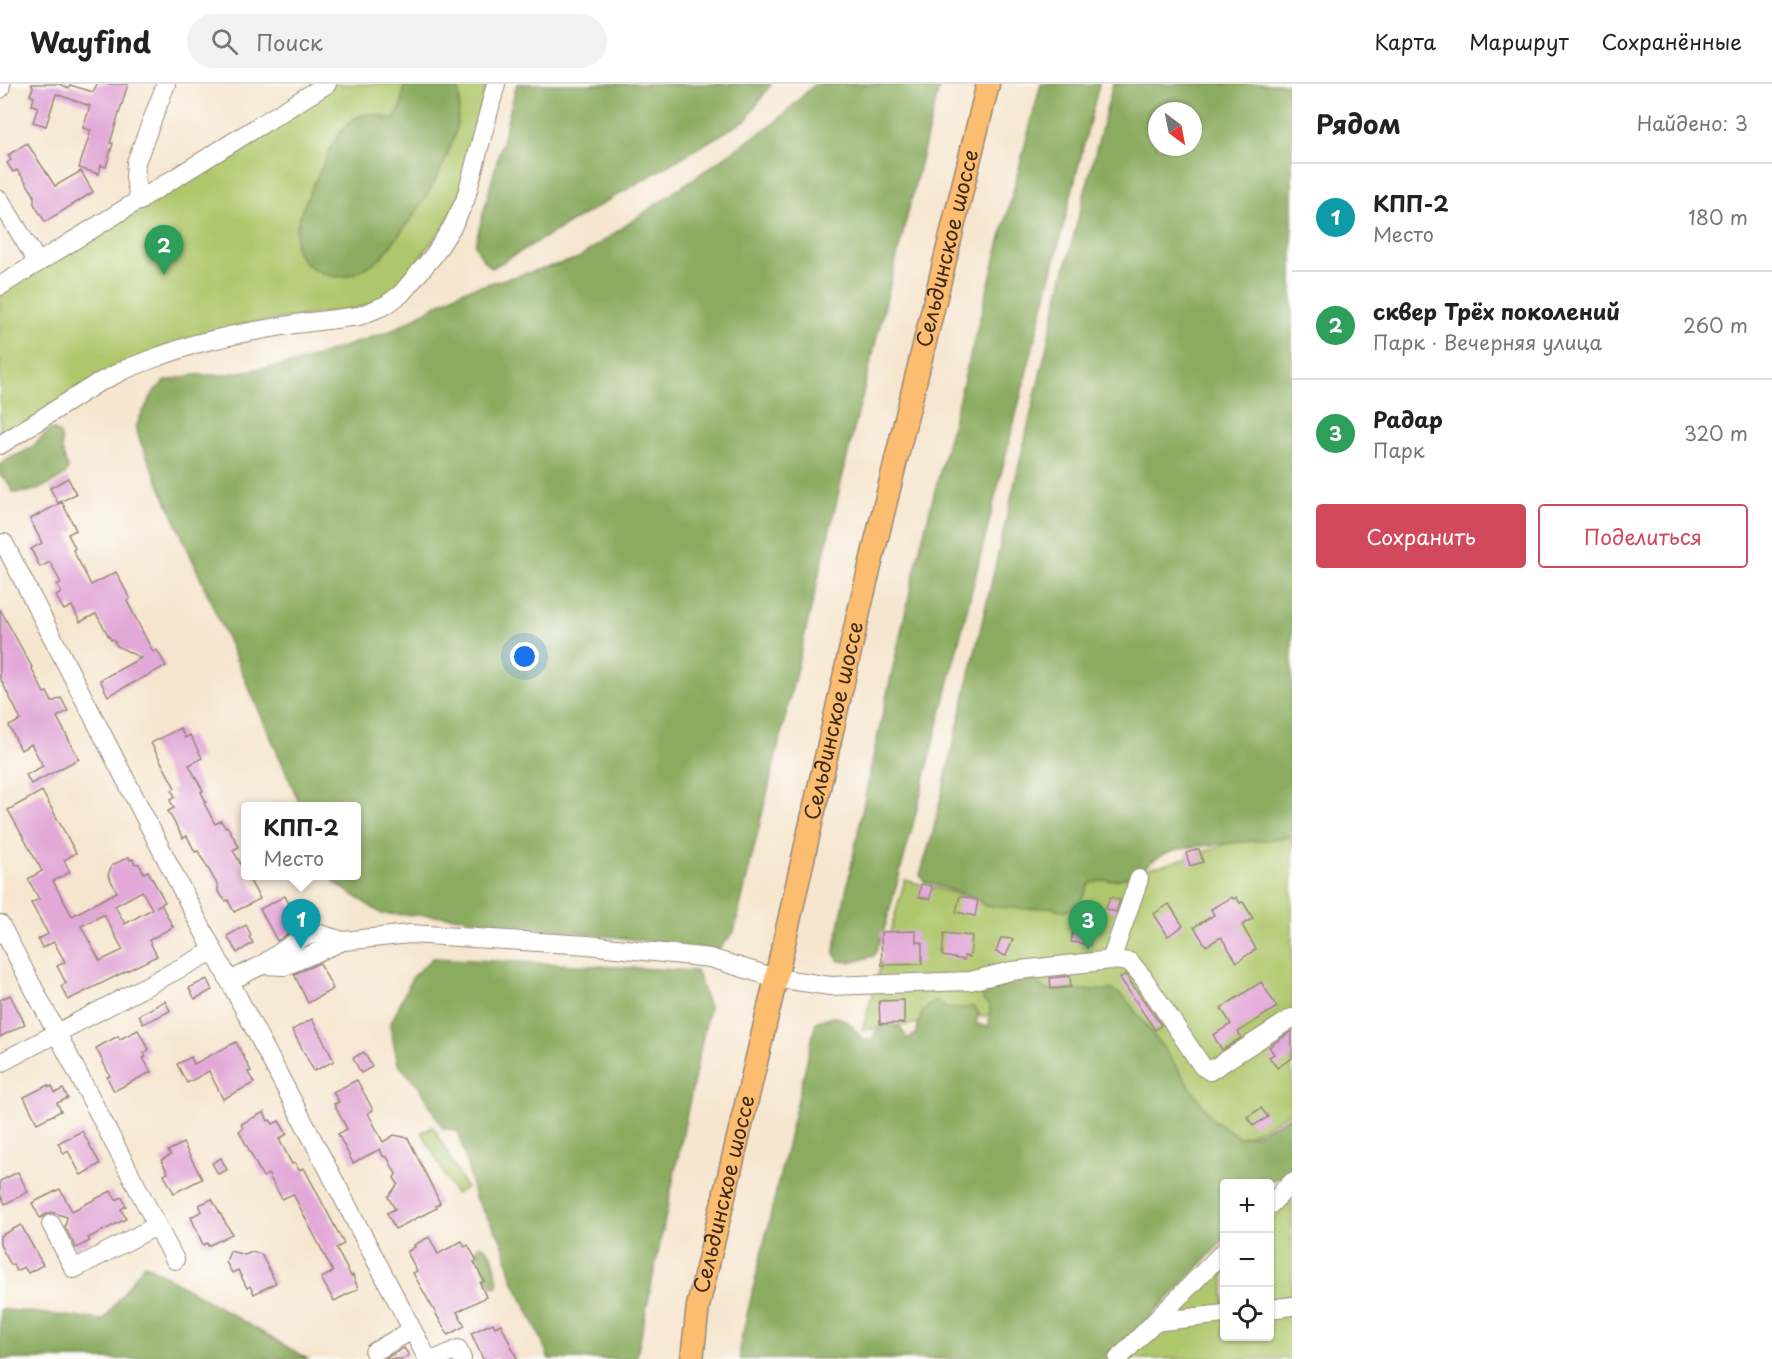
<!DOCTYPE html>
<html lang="ru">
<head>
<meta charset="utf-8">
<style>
  :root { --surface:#fff; --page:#f2f2f2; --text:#222; --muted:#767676; --line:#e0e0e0; --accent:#d1495b }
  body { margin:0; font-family:"Playpen Sans",sans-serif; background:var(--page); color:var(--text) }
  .controls { position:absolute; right:18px; bottom:18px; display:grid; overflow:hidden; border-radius:6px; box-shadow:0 2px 4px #0004 }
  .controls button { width:54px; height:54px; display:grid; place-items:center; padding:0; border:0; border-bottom:2px solid var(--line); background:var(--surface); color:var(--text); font:30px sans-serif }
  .compass { position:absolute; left:1148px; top:18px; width:54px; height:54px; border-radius:50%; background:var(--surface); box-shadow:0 2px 4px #0004; rotate:148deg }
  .you { position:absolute; left:525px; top:573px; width:21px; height:21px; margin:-15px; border:4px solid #fff; border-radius:50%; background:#1a73e8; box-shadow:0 0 0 9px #1a73e833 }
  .badge { display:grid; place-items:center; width:39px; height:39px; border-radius:50%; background:var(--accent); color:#fff; font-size:20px; font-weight:700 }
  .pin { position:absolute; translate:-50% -50px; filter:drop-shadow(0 2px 3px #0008) }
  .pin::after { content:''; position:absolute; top:32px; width:21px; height:18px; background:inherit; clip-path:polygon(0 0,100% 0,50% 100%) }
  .popup { position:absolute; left:241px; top:718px; width:120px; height:78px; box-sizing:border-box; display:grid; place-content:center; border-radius:6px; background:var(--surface); filter:drop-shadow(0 2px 4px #0005); font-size:20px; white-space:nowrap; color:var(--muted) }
  .popup b { font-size:22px; color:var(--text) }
  .popup::after { content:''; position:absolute; left:50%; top:100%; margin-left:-12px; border:12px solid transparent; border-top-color:var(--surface) }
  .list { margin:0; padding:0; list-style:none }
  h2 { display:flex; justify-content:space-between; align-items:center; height:78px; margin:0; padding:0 24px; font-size:26px }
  h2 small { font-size:20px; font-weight:400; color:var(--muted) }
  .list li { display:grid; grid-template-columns:39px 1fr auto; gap:18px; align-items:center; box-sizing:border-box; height:108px; padding:0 24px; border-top:2px solid var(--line) }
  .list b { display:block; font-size:22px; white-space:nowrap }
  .list p { margin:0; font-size:20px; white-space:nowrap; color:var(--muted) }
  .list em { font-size:20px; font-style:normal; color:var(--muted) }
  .actions { display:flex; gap:12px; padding:18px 24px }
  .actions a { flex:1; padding:14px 0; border:2px solid var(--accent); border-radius:6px; text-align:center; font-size:21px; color:var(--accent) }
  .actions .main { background:var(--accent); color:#fff }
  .icon { flex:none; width:33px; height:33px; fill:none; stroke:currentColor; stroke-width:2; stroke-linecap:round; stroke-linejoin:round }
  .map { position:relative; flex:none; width:1292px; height:1275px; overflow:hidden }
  header { display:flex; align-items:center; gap:36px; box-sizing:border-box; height:84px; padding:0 30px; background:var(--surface); border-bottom:2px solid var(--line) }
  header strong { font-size:28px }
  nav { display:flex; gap:33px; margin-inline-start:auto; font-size:21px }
  .search { width:420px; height:54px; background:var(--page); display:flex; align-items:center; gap:15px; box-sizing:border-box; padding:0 21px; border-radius:33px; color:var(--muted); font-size:22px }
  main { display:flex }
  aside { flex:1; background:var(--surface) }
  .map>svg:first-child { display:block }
  .green { fill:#afc76c; stroke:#757845; stroke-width:1.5 }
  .forest { fill:#8bac60; stroke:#636b3f; stroke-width:1.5; fill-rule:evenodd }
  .building { fill:#e2a8d8; fill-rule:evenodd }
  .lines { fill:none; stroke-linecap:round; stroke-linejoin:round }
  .minor-casing { stroke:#988877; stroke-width:20 }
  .major-casing { stroke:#988877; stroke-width:25 }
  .minor { stroke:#fff; stroke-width:18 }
  .major { stroke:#fcbd6f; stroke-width:22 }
  .labels { text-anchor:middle; stroke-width:4.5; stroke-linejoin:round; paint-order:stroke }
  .street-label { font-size:21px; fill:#3b2a1e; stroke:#fdfcf7 }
</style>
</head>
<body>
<header>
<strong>Wayfind</strong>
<div class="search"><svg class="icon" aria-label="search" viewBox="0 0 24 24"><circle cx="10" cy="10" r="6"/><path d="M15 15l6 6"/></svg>Поиск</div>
<nav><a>Карта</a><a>Маршрут</a><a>Сохранённые</a></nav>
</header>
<main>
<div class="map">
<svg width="1292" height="1275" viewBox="0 0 1292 1275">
  <rect width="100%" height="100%" fill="#fdfcf7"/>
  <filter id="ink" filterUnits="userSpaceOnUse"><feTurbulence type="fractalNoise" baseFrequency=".0167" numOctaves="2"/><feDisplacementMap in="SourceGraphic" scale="12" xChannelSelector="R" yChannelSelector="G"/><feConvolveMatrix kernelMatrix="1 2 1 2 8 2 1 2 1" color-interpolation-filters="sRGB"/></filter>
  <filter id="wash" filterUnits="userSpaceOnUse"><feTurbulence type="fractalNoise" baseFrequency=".008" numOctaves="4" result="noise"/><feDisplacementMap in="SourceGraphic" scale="24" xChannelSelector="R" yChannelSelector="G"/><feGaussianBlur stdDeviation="1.35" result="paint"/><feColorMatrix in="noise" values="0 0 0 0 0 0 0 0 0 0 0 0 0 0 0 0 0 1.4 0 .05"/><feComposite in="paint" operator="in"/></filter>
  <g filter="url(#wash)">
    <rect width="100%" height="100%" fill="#f6e6d0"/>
    <g class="green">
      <path d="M336,0H487L459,113L448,138L396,203L376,218L352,225L238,241L0,351V206Z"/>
      <path d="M1292,738V1027L1227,1064L1117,916L862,946L905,796L983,817L1164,781Z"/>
      <path d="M433,1042L466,1104L455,1110L422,1048Z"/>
      <path d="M1292,1115V1275H1131L1224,1182V1252H1270V1138Z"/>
    </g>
    <g class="forest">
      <path d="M405,0H457C470,47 427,116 398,152C392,160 386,170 378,176C369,182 359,188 350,191C330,197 305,185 296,166C295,162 296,153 296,148C297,131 317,94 325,77C333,59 347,30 370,30C377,30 385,34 392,35C405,27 401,12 405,0Z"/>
      <path d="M517,0H771L746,36L492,184L483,176L475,161Z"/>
      <path d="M815,0H940L849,365L734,848L718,866L447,832L382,830L335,799L332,792H356V722H301L141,359L136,344L140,333L155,306L166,297L193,291H221L296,279L393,246L462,207L577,175L778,36Z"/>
      <path d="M1041,0H1099L911,748L883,850L874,872L853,878L839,877L834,868L874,669L918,472Z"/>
      <path d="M1113,0H1292V753C1254,758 1212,759 1175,766C1158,770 1146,784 1131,792C1117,798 1104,794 1090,799L1079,821L1065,827L1049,823L1030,825L985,822L974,813L925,798L920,791L932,752L1063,193ZM1157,27H1193V63H1157Z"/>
      <path d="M52,345C66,350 59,359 63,370C64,375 67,380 68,385L65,391C53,400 27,412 13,408L6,395L0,392V381C10,371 24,371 34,361C41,356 44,348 52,345Z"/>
      <path d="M433,874L696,887L709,923L636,1275H549L537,1245L513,1196L502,1157L475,1114L459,1048L442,1043L419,1002L398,980L390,941L413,892Z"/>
      <path d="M1031,894L1046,906H1113L1125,914L1161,961L1214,1037L1239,1053L1256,1050L1292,1031V1085C1273,1104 1249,1099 1224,1100V1156L1110,1275H740V1261L816,938C839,927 848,935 862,955H872L876,947L884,941L901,944L907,955L916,950C920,934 920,925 937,917L948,925L974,923L979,929L976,940L989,943L990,922L983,916L982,903L1002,896Z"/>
      <path d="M481,1161C496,1169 495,1185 498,1201L496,1203L491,1201L477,1168V1163Z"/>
      <path d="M144,1180H145L308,1275H0V1225L104,1236Z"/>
    </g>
    <g id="blocks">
      <g class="building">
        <path d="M31,0H59L69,4L70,1L93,8L97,0H128L110,59H113L106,83L101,81L99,90L79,84L91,46L83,44L90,22L56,10L46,42L33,38L38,23L32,21L34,13L30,11L33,3Z"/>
        <path d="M27,59L55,102L81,87L93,108L45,138L34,120V111L24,95L17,86L13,88L7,79L11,76L8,71Z"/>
        <path d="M68,394L76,410L58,419L50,404Z"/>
        <path d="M62,418L76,446L68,450L75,464L73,466L91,501L116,488L130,515L127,517L153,568L157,566L166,582L108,612L100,596L141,574L117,562L113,555L111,556L96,530L80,538L72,522L64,526L56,512L61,509L57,500L61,499L50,478L40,483L31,465L42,459L30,435Z"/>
        <path d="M0,525L32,583H31L44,609L47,608L52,618L61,614L68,627L57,633L79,675L31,700L26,691L43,682L31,660L21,666L9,642L21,636L0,594Z"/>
        <path d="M180,644L185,654L190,651L202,674L189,681L203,707L201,708L206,718L204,719L215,740L221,737L225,743L227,742L239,763L233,766L260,815L234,828L228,816L226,817L218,808V802L198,767L195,768L187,752L183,754L168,727L174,724L170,716L175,713L172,706L175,704L151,659Z"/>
        <path d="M42,707L76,769L64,776L70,788L53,797L72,832L117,808L108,791L112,781L129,773L130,776L133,775L134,779L139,780L144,789L148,787L165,818L156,823L161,820L173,843L149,856L157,872L68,916L61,902L66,899L57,882L65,878L54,858L42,864L38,855L48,850L31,819L39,815L28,795L42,787L8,726ZM142,807L152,825L125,840L115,822ZM103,831H104L123,866L100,877L81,842Z"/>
        <path d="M1199,765L1203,778L1190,782L1186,769Z"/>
        <path d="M921,800L932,802L930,815L919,813Z"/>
        <path d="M285,812L301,842L277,857L260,825Z"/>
        <path d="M960,812L978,816L975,832L956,828Z"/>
        <path d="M1110,813L1120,816L1116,828L1106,825Z"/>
        <path d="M1232,813L1233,815L1236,813L1240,819L1243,818L1253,834L1242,841L1256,865L1237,878L1221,853L1206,862L1194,843L1214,831L1211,825Z"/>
        <path d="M1169,820L1183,842L1168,852L1154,830Z"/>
        <path d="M246,841L251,851L249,853L253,859L237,869L227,852Z"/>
        <path d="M1073,845L1092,848L1090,861L1071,858Z"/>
        <path d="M916,847V858H922V880L882,881L881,848Z"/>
        <path d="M944,849L972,852L970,873L964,872V876L942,872Z"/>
        <path d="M1001,854L1013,855L1006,872L996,868Z"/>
        <path d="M320,879L333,905L308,919L294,890Z"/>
        <path d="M1125,890L1161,941L1155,946L1120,894Z"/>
        <path d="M1070,892L1071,903L1051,905L1050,894Z"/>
        <path d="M207,895L212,906L195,915L189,904Z"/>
        <path d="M1261,898L1277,923L1238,948L1241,954L1222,966L1213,951L1231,940L1221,924Z"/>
        <path d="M10,911L25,940L0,953V916Z"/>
        <path d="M904,916V939L880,940L879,917Z"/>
        <path d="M165,917L170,927L143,940L139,931Z"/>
        <path d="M312,935L334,977L314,987L292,946Z"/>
        <path d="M138,946L149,966L144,969L146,973L143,974L151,988L114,1007L107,993L110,992L96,964L118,952L120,955Z"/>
        <path d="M1292,947V974L1277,984L1269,973L1274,970L1269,963Z"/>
        <path d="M236,958L251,987L248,988L254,999L223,1015L209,987L187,999L177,980L191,973L194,980Z"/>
        <path d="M364,968L372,983L361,989L353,974Z"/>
        <path d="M357,996L373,1026L368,1029L383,1058L394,1051L408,1054L440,1119L436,1122L437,1124L395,1145L387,1129L395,1125L388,1113L398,1100L394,1094L396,1090L387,1073L383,1072L380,1065L353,1079L338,1050L347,1045L334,1020L339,1018L333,1008Z"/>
        <path d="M48,1001L49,1003L52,1002L55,1009L63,1005L68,1014L57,1019L61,1027L37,1039L24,1013Z"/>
        <path d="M1261,1024L1268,1033L1253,1042L1247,1033Z"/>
        <path d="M264,1028L268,1037L270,1036L273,1040L279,1037L287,1050L279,1055L292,1080L295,1079L299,1086L304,1084L344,1160L336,1164L351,1192L353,1191L358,1205L334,1217L321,1194L333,1188L293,1110L282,1115L268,1090L263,1093L239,1047L243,1045L241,1040Z"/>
        <path d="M82,1047L100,1080L81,1091L68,1067L64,1070L58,1059Z"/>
        <path d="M183,1059L202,1095L174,1109L164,1091L168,1089L161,1076L171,1071L168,1067Z"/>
        <path d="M221,1074L227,1086L218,1090L212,1079Z"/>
        <path d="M18,1088L28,1108L5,1120L0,1110V1097Z"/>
        <path d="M60,1105L72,1127L111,1107L116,1116L122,1113L126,1122L121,1125L126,1135L88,1154L90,1157L76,1164L65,1143L67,1133L51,1128L40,1134L32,1119Z"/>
        <path d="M212,1115L232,1150L208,1162L207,1159L203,1161L191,1133L202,1127L199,1121Z"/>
        <path d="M21,1141L43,1181L28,1189L24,1183L16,1187L13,1180L11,1181L0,1161V1152Z"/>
        <path d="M429,1153L438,1170L462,1157L465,1163L468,1161L477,1177L474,1178L484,1197L480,1199L486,1213L457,1228L465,1242L448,1251L413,1189L417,1187L407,1168L415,1163L414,1161Z"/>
        <path d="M230,1167L245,1171L252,1168L261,1170L276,1199L254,1210L250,1202L247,1204L238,1186L232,1189L226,1178Z"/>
        <path d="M493,1239L495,1243L501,1240L517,1275H483L471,1249Z"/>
        <path d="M404,1264L409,1271L403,1275H384Z"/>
      </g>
    </g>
  </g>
  <g filter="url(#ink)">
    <use href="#blocks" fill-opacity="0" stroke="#988877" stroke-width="1.5"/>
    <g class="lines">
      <defs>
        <g id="minor">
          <path d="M0,5L1,0"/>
          <path d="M0,116L38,179"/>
          <path d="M140,117L135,94L136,78L166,0"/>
          <path d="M0,202L327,0"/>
          <path d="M0,361L96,300L126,285L160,272L195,260L238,250L295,240L359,232L386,221L401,210L434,171L452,143L465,117L496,0"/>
          <path d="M4,459L198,837L425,1270L430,1275"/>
          <path d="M0,840L175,1176"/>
          <path d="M1111,876L1139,795"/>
          <path d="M262,881L285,882L343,857"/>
          <path d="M230,897L262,881L301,854L317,849L343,857L410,850L588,861L710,874L776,894L830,902L970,897L1011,887L1111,876L1130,878L1142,892L1202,982L1210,987L1292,934"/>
          <path d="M0,979L213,867"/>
          <path d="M1270,1121L1292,1098"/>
          <path d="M51,1140L74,1185L156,1142"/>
          <path d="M1270,1225L1292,1222"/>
          <path d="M1154,1238L1224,1230"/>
          <path d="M374,1268L412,1246"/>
          <path d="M437,1275L458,1265L462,1275"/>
          <path d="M1118,1275L1224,1167"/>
        </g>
        <g id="major">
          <path id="s1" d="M692,1275L698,1222L776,894L860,523L988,0"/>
        </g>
      </defs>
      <use href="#minor" class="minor-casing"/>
      <use href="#major" class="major-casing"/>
      <use href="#minor" class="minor"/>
      <use href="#major" class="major"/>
    </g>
  </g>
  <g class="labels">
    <g class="street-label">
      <text dy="7" stroke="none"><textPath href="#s1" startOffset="1140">Сельдинское шоссе</textPath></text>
      <text dy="7" stroke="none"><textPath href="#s1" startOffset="654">Сельдинское шоссе</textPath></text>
      <text dy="7" stroke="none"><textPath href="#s1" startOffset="168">Сельдинское шоссе</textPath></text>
    </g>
  </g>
</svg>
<div class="controls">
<button>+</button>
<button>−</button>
<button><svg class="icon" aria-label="locate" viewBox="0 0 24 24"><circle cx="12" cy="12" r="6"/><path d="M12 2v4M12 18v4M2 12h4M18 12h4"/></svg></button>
</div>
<svg class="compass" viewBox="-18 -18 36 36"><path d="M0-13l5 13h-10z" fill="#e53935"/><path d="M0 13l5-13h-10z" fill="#767676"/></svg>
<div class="you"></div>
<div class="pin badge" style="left:301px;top:865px;background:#0f9aa8">1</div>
<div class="popup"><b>КПП-2</b>Место</div>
<div class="pin badge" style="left:164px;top:191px;background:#2e9e5b">2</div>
<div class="pin badge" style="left:1088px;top:866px;background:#2e9e5b">3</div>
</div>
<aside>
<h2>Рядом<small>Найдено: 3</small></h2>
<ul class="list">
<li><span class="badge" style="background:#0f9aa8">1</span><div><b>КПП-2</b><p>Место</p></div><em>180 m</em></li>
<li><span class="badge" style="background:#2e9e5b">2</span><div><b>сквер Трёх поколений</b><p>Парк · Вечерняя улица</p></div><em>260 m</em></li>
<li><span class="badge" style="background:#2e9e5b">3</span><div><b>Радар</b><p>Парк</p></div><em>320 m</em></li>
</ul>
<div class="actions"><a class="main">Сохранить</a><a>Поделиться</a></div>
</aside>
</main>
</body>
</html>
